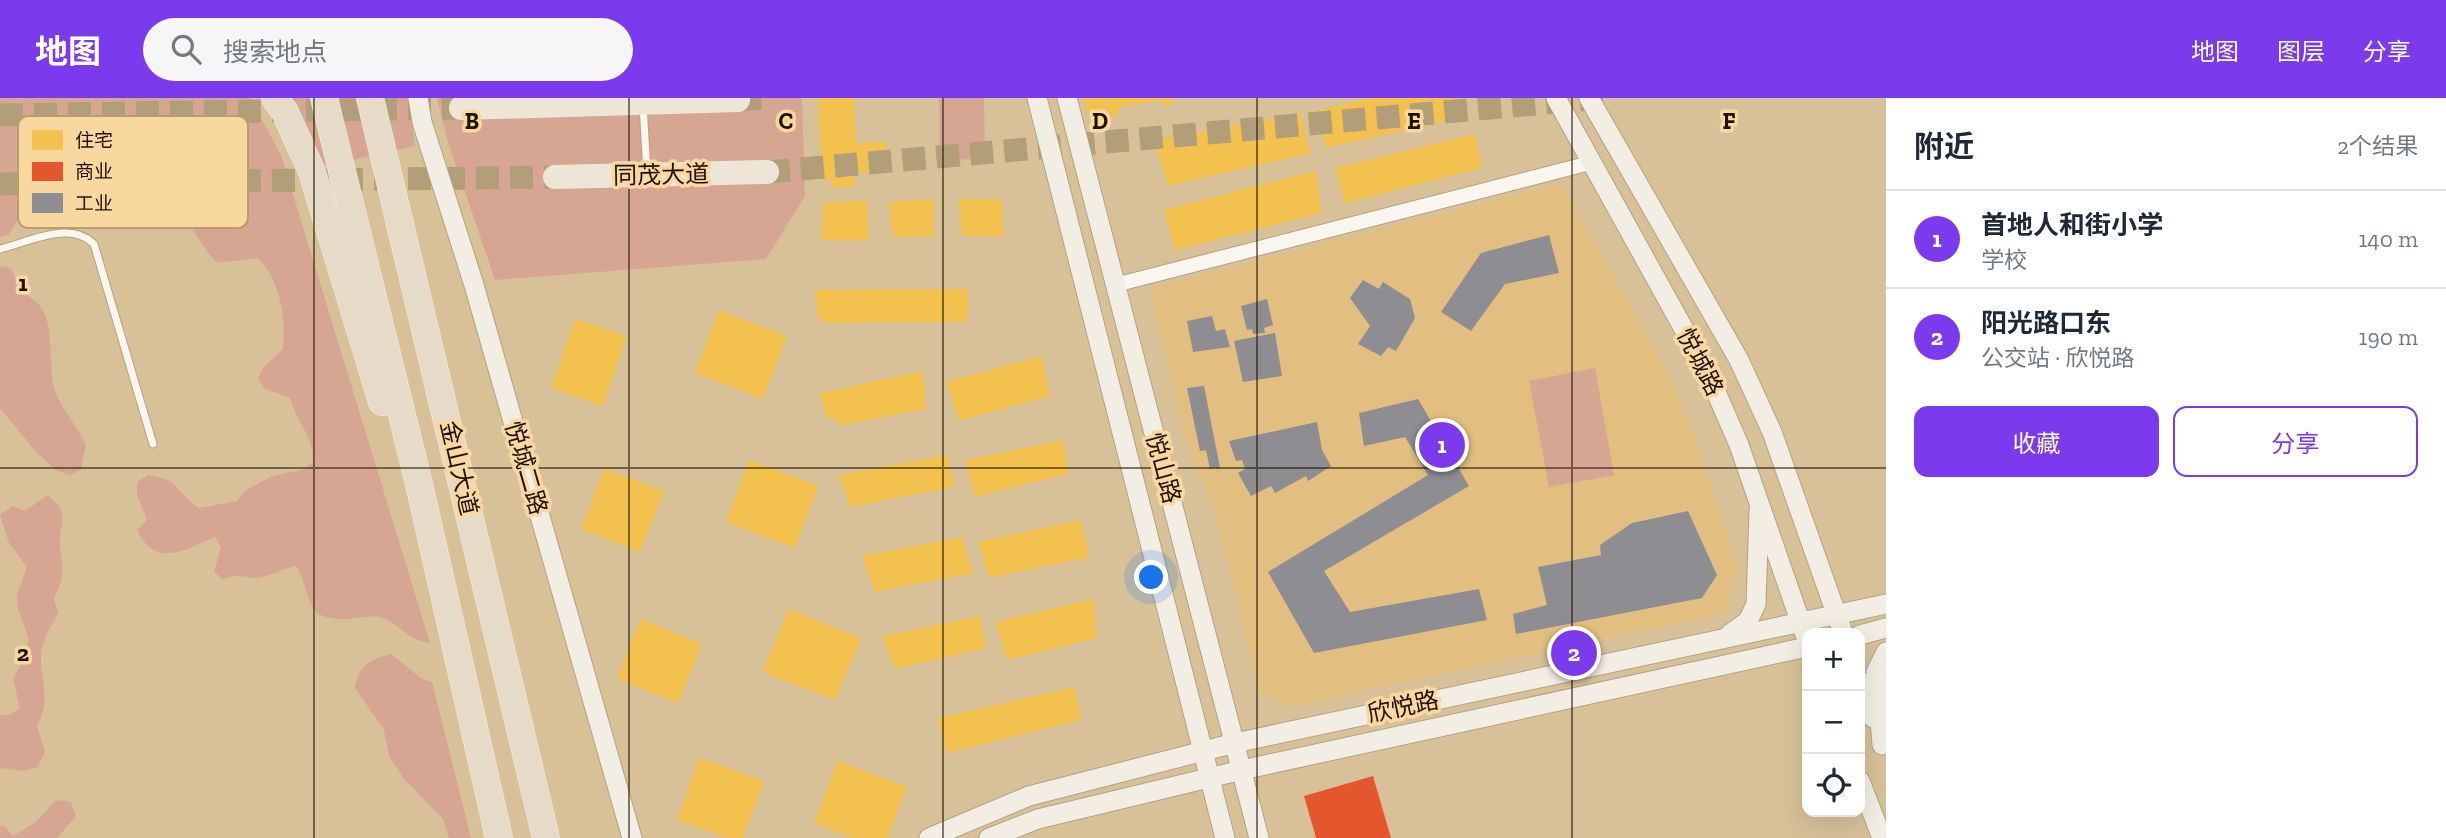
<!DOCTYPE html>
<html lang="zh">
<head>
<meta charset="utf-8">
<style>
  :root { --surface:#fff; --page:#f6f6f7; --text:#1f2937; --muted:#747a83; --line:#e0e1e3; --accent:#7c3aed }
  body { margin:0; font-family:"Zilla Slab","Noto Sans SC",serif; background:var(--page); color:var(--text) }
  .controls { position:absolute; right:21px; bottom:21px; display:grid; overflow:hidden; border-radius:14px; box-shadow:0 7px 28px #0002 }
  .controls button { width:63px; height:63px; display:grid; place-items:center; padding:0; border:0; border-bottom:2px solid var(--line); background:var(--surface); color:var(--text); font:35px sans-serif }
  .you { position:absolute; left:1152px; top:480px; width:24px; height:24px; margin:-18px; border:5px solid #fff; border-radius:50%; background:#1a73e8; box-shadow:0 0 0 10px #1a73e833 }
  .badge { display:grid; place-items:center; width:46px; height:46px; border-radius:50%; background:var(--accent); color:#fff; font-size:23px; font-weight:700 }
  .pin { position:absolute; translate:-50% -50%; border:4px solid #fff; box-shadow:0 2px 7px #0006 }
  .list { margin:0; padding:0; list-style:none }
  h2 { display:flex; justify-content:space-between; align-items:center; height:91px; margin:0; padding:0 28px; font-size:30px }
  h2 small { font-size:23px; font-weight:400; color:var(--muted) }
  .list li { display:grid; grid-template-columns:46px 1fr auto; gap:21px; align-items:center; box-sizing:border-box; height:98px; padding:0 28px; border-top:2px solid var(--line) }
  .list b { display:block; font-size:26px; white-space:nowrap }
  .list p { margin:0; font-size:23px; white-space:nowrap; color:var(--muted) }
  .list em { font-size:23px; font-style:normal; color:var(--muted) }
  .actions { display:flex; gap:14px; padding:21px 28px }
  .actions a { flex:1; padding:16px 0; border:2px solid var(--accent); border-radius:14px; text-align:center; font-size:24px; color:var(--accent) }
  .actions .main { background:var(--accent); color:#fff }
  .icon { flex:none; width:38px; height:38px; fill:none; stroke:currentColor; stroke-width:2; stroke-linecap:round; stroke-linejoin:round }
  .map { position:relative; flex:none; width:1886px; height:740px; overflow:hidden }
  header { display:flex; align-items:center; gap:42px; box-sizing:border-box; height:98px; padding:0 35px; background:var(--accent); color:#fff }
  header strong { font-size:33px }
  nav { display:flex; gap:38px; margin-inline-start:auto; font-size:24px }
  .search { width:490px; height:63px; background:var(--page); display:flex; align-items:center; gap:18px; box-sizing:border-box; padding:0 24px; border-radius:38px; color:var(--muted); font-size:26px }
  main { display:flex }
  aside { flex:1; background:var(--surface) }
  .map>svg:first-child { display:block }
  .built { fill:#e2bf80 }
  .green { fill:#d7a692 }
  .homes { fill:#f2c14e }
  .shops { fill:#e4572e }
  .industry { fill:#8d8d92 }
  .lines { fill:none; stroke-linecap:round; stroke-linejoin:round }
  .primary-tunnel { stroke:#b39e7a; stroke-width:23; stroke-dasharray:23 11; stroke-linecap:butt }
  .lane-casing { stroke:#b3a282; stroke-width:9 }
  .street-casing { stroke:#b3a282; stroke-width:16 }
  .secondary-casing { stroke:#b3a282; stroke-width:21 }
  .primary-casing { stroke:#ede3d1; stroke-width:24 }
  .highway-casing { stroke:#ede3d1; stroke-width:28 }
  .lane { stroke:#f9f6f0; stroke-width:7 }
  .street { stroke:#f9f6f0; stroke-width:14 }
  .secondary { stroke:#f3eee4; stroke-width:19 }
  .primary { stroke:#ede6d8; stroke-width:23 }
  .highway { stroke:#e5dbc8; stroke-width:26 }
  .grid { fill:none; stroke:#1f1300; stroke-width:2; stroke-opacity:0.55 }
  .labels { text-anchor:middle; stroke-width:7; stroke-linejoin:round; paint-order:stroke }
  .street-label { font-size:24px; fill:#1f1300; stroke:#f8d89e }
  .key { fill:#f8d89e; stroke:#b79d6f; stroke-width:2 }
  .key-label { font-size:19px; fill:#1f1300 }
  .grid-label { font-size:23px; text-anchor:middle; font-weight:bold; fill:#1f1300; stroke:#f8d89e; stroke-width:7; stroke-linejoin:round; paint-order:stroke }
</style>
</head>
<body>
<header>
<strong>地图</strong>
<div class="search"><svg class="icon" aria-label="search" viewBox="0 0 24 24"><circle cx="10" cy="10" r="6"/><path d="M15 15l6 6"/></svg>搜索地点</div>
<nav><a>地图</a><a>图层</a><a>分享</a></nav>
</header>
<main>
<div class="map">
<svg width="1886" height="740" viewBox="0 0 1886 740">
  <rect width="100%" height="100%" fill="#d8c199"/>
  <path class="built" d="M1561,85L1667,272L1699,348L1738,470L1725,515L1288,609L1259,595L1217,421L1186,346L1150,190Z"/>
  <g class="green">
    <path d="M0,0H250L281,57L430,545C410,544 400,526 382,520C363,514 346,528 318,516C304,500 307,484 296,468C284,470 275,476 263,479C249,483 241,473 223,482L214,474L221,449L215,439C186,451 156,472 137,432L147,422L137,397V384L148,377C181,381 177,396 199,410L237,403L246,392L272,378L302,372L313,364C314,339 296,323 290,300L265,291L258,280L264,269L283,251C286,221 281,183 258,160L217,165C201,150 195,127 175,116C158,107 146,114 128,115C123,115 117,112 112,111C69,103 32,90 9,137L0,139Z"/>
    <path d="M286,0H408L415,48L323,69Z"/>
    <path d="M437,0H802L805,98L766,161L495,182L446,38Z"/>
    <path d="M939,0H984L985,61L940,62Z"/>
    <path d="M0,168L11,170L21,195C63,209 44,261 56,295C63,313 78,329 86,347L81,372L70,377L57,373L37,355L0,310Z"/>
    <path d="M1595,270L1614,377L1549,389L1529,283Z"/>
    <path d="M47,397C72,415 59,422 60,447C62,472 66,476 54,501L58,515C52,527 41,543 41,557C40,583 52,603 37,628L45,654L38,669L24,673L0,670V617H9L20,610L13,581L27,554L28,539L18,511L17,496L27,469L9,445L0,417L12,408L25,413Z"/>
    <path d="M391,556L421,580L432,584L471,740H449L443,721L404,681L389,658L384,632L355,590C358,568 370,561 391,556Z"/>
    <path d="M56,702L71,704L76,718L57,740H0V728L4,727L13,738L36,724Z"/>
  </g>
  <g class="homes">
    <path d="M818,0H854L856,45L886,44L887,74L854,75L855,89L831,90V81H822Z"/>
    <path d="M1083,0H1172L1173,6L1162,8L1161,2L1119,9L1121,16L1110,18L1107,10L1087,15Z"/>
    <path d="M1370,0H1458L1463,19L1326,50L1316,13Z"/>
    <path d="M1300,15L1311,55L1168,88L1154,42Z"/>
    <path d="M1475,36L1482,70L1345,105L1335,70Z"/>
    <path d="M1315,73L1322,115L1175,152L1164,112Z"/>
    <path d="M934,101V138L893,139L889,104Z"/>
    <path d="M958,101H1001L1004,138H962Z"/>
    <path d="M867,102L869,142H821L824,105Z"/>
    <path d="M969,191L967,224L823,225L822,220L818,219L815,192Z"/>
    <path d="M719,212L787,238L763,301L695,275Z"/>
    <path d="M575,221L627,238L603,308L551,290Z"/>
    <path d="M1041,258L1050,298L959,323L946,284Z"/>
    <path d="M923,273L926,311L838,328L836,319L827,321L820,295Z"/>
    <path d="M1063,342L1068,376L975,399L965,362Z"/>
    <path d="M947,357L954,389L850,409L839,377Z"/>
    <path d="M749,362L818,388L795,450L726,424Z"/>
    <path d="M604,371L664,393L640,454L581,431Z"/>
    <path d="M1080,422L1090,459L989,480L978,444Z"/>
    <path d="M962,439L973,475L875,494L862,458Z"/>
    <path d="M1094,501L1097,540L1007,562L995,524Z"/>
    <path d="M788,511L861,540L835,602L763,574Z"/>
    <path d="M980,518L986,550L895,571L882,538Z"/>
    <path d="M640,521L702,546L678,605L617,581Z"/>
    <path d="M1075,589L1081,622L947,655L938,620Z"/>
    <path d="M699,660L764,683L743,740H728L677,722Z"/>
    <path d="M838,663L907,689L887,740H854L814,725Z"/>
  </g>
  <path class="shops" d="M1373,678L1391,740H1316L1304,698Z"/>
  <g class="industry">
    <path d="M1549,137L1559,175L1505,186L1471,233L1441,214L1481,155Z"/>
    <path d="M1363,182L1379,191L1383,184L1410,201L1415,220L1396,253L1388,249L1381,258L1358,246L1370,228L1350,200Z"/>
    <path d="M1267,201L1273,227L1264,230L1265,235L1253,236L1252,231L1247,232L1241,208Z"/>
    <path d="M1212,218L1216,233L1225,231L1230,249L1193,254L1187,223Z"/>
    <path d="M1275,235L1282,278L1243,284L1234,243Z"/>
    <path d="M1204,288L1220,370L1217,371L1216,369L1210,371L1206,352L1200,353L1187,290Z"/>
    <path d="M1418,301L1469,388L1324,473L1350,514L1479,491L1487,522L1314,555L1268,474L1428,377L1405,339L1364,348L1359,315Z"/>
    <path d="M1317,324L1322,352L1331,368L1308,383L1306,378L1275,395L1271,388L1251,398L1238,375L1245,371L1242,362L1236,363L1229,343Z"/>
    <path d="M1688,413L1717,477L1702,500L1516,536L1513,516L1547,507L1538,469L1601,457L1600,447L1632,425Z"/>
  </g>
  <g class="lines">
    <g class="primary-tunnel">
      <path d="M738,2L763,0"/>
      <path d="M0,17L461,10"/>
      <path d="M767,74L1603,0"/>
      <path d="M0,86L555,79"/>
    </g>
    <defs>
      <g id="lane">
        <path d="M643,6L647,75"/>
        <path d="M0,151C29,144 70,122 94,146L153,346"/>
      </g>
      <path id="street" d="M1115,187L1590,65"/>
      <g id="secondary">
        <path d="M418,0L422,24L474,187L632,740"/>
        <path d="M1037,0L1225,740"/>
        <path d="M1067,0L1259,740"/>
        <path d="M1556,0L1707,273L1739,347L1805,537"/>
        <path d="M1589,0L1739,262L1772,334L1843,535"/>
        <path d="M1730,536L1748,523L1756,506L1759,413"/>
        <path d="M1860,537L1886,530"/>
        <path d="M1860,583L1873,620"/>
        <path d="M1882,647L1876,574L1886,554"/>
        <path d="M1860,683L1882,740"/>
        <path d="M929,740L1029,698L1235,645L1886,506"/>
        <path d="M989,740L1038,721L1242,672L1807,549"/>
      </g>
      <g id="primary">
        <path d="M461,10L738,2"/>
        <path d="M555,79L767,74"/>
      </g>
      <g id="highway">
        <path d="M275,0L285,14L312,74L382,304"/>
        <path d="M324,0L419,386L499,740"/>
        <path d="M370,0L546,740"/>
      </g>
    </defs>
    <use href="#lane" class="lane-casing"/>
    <use href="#street" class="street-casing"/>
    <use href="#secondary" class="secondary-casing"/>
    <use href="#primary" class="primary-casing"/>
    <use href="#highway" class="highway-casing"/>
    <use href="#lane" class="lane"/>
    <use href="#street" class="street"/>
    <use href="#secondary" class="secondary"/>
    <use href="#primary" class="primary"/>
    <use href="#highway" class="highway"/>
  </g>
  <path class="grid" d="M314,0V740M629,0V740M943,0V740M1257,0V740M1572,0V740M0,370H1886"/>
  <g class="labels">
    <g class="street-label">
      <text transform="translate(661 77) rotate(-1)" y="8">同茂大道</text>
      <text transform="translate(1700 264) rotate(63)" y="8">悦城路</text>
      <text transform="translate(459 370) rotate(77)" y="8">金山大道</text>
      <text transform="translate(526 370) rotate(74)" y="8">悦城二路</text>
      <text transform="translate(1163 370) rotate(75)" y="8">悦山路</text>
      <text transform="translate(1403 609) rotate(-12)" y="8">欣悦路</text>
    </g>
  </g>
  <rect x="18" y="18" width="230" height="112" rx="10" class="key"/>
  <rect x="32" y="32" width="31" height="20" fill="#f2c14e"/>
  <rect x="32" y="64" width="31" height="19" fill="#e4572e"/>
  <rect x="32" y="95" width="31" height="20" fill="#8d8d92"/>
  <g class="key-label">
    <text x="75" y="49">住宅</text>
    <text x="75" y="80">商业</text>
    <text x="75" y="112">工业</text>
  </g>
  <g class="grid-label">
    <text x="472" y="31">B</text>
    <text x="786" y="31">C</text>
    <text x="1100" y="31">D</text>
    <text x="1414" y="31">E</text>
    <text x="1729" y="31">F</text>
    <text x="23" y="193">1</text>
    <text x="23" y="563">2</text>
  </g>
</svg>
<div class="controls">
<button>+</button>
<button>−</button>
<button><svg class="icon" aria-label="locate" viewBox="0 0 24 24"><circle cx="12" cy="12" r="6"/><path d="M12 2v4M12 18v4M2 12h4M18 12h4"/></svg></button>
</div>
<div class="you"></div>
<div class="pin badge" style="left:1442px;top:347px">1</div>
<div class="pin badge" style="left:1574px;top:555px">2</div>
</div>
<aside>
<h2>附近<small>2个结果</small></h2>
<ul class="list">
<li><span class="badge">1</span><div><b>首地人和街小学</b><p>学校</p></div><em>140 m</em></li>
<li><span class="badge">2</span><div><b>阳光路口东</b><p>公交站 · 欣悦路</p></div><em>190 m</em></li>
</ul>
<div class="actions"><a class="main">收藏</a><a>分享</a></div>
</aside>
</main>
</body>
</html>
